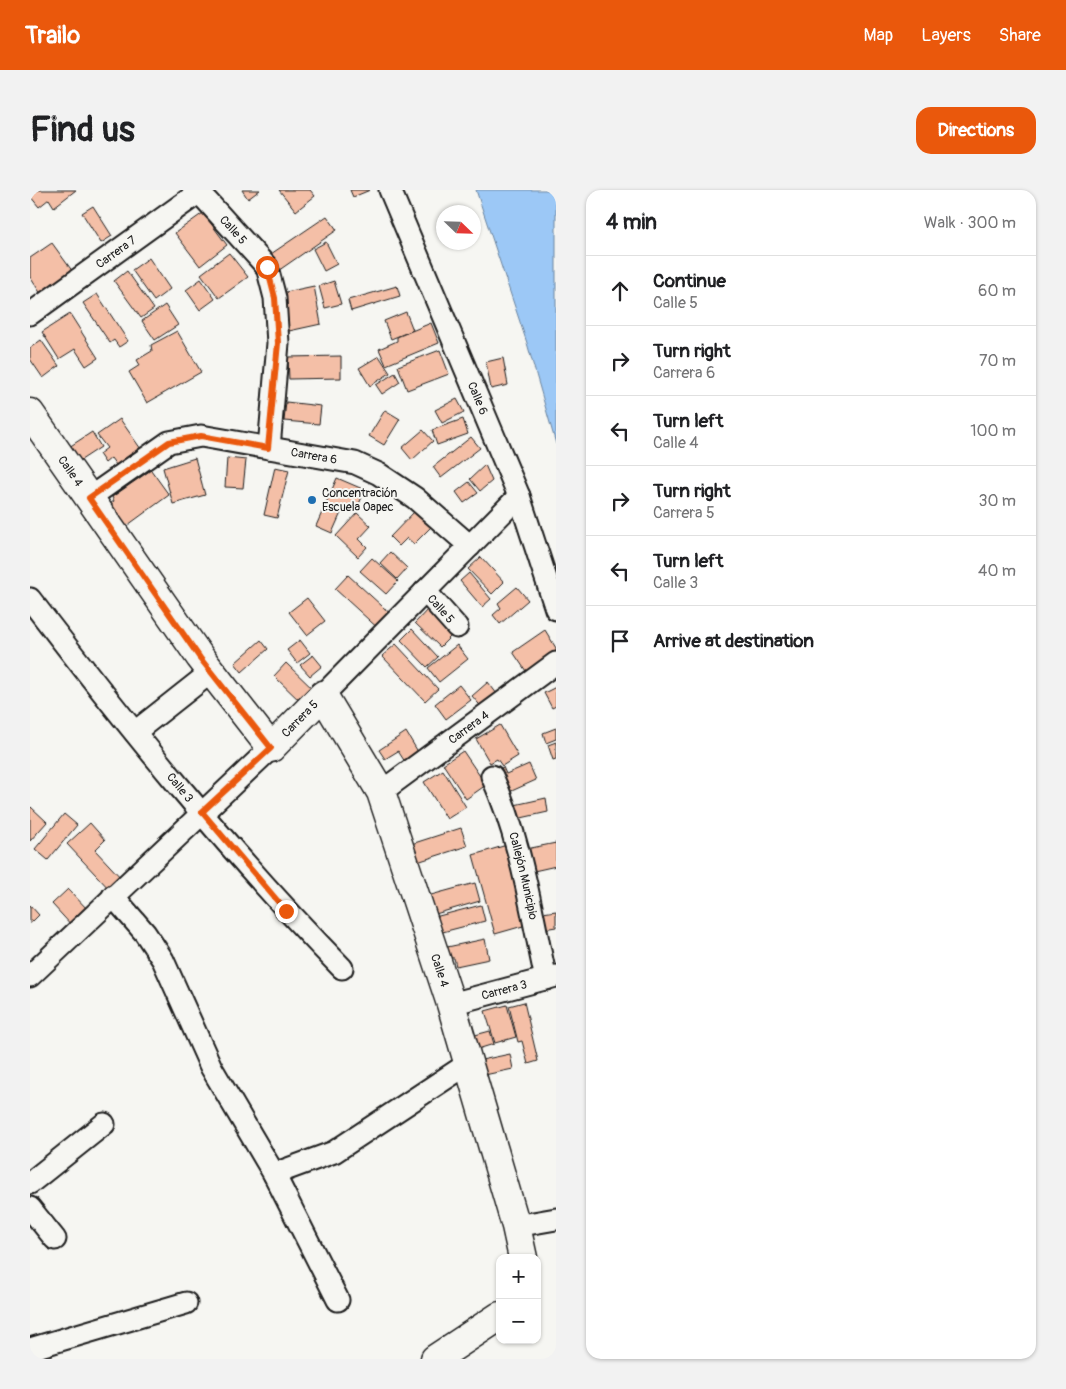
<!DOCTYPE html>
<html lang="en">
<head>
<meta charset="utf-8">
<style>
  :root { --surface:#fff; --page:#f2f2f2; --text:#202124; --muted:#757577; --line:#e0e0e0; --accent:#ea580c }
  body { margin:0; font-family:Pangolin,sans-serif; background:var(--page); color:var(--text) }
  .controls { position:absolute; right:15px; bottom:15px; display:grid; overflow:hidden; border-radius:10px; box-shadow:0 1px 4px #0004 }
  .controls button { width:45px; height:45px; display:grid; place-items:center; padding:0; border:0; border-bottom:1px solid var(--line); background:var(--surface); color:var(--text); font:25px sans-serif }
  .compass { position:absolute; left:406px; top:15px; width:45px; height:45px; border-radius:50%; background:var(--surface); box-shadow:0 1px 4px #0004; rotate:113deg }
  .stop { position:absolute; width:15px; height:15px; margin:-11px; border:4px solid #ea580c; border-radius:50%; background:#fff }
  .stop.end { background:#ea580c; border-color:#fff; box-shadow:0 1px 5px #0008 }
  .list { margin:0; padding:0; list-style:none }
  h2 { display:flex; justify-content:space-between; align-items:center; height:65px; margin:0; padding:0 20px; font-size:21px }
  h2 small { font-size:16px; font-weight:400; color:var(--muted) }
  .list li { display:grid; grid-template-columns:32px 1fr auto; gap:15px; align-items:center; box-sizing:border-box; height:70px; padding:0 20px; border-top:1px solid var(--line) }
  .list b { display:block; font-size:19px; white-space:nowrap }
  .list p { margin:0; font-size:16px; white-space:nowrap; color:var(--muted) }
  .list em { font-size:16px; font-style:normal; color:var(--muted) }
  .icon { flex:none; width:28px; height:28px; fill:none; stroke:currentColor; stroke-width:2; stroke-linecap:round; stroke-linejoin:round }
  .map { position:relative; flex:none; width:526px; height:1169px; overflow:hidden; border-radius:15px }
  header { display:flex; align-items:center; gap:30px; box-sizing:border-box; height:70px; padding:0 25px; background:var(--accent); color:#fff }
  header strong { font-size:24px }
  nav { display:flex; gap:28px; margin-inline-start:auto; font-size:18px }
  .intro { display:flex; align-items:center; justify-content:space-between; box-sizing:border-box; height:120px; padding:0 30px }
  h1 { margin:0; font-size:35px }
  .button { padding:12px 22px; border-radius:15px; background:var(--accent); color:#fff; font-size:18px; font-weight:700 }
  main { display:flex; gap:30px; padding:0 30px }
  aside { flex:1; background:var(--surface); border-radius:15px; box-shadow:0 1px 4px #0004 }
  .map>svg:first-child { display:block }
  .water { fill:#9cc8f6; stroke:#69839f }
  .building { fill:#f4bfa7; stroke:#1c1c1c }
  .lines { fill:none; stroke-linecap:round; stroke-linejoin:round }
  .street-casing { stroke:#1c1c1c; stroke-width:25 }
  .secondary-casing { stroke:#1c1c1c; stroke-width:31 }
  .street { stroke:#f6f6f2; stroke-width:21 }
  .secondary { stroke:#f6f6f2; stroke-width:28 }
  .route { stroke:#ea580c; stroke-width:6 }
  .poi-dot { fill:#1f6fb2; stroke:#f6f6f2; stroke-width:2 }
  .labels { text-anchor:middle; stroke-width:4; stroke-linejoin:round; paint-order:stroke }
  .street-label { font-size:12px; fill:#1c1c1c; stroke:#f6f6f2 }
  .poi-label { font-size:12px; fill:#1c1c1c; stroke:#f6f6f2; text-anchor:start }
</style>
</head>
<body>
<header>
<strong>Trailo</strong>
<nav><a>Map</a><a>Layers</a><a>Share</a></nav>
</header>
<div class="intro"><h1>Find us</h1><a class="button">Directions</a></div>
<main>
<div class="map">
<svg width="526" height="1169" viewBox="0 0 526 1169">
  <rect width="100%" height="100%" fill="#f6f6f2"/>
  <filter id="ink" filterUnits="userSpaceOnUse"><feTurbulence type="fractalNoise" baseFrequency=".02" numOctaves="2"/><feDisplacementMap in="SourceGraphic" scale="10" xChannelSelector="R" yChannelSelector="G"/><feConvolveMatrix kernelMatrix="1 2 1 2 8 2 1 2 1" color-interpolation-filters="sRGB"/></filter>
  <g filter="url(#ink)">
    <path class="water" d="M446,0H526V254L497,153Z"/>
    <g class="building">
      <path d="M0,0H46L24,17L19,9L9,17L0,6Z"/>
      <path d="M212,0H230L218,9Z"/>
      <path d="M249,0H280L285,6L266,21Z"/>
      <path d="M320,0H340L323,7Z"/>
      <path d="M63,16L82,46L71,53L52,23Z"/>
      <path d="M173,23L197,55L170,76L145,43Z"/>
      <path d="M297,26L307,40L245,83L235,68Z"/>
      <path d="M296,52L307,74L294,81L283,59Z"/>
      <path d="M22,53L43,82L11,104L0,87V68Z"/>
      <path d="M199,63L218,87L189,108L171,84Z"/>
      <path d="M119,68L140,99L124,111L102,80Z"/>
      <path d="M97,81L124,119L111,128L84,91Z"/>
      <path d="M171,89L185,109L170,120L156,100Z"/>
      <path d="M304,91L311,114L295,118L289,96Z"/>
      <path d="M284,96L291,134L259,141L251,103Z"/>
      <path d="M367,96L370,106L321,121L318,110Z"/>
      <path d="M67,104L98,151L89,157L84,150L80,153L53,113Z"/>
      <path d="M135,115L148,135L125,150L112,131Z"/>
      <path d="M376,122L383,140L361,149L354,131Z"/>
      <path d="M40,124L68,168L56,176L45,159L29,169L12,142Z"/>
      <path d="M401,133L409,153L356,175L349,159L367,151V147Z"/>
      <path d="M147,141L171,182L117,213L99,182L110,175L107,170L122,161L121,155Z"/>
      <path d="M11,150L29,176L13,188L0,169V158Z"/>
      <path d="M410,160L419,184L377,200L368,176Z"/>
      <path d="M311,166V188L259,189L258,167Z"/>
      <path d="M349,166L360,183L340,196L329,178Z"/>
      <path d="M473,168L478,195L461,199L456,172Z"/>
      <path d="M365,183L370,192L352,204L346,195Z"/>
      <path d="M427,209L434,222L412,233L405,220Z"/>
      <path d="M256,212L291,216L289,234L254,231Z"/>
      <path d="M355,220L370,229L354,255L339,246Z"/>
      <path d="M90,229L113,262L89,279L81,268L75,273L69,264L77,258L67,245Z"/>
      <path d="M433,229L438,244L407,255L402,240Z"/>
      <path d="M393,240L403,251L382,270L372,258Z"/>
      <path d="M62,242L71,257L45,274L36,259Z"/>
      <path d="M441,247L450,258L411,288L403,277Z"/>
      <path d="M165,268L175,305L143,314L133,278Z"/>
      <path d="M197,268L216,270L213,298L195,297Z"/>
      <path d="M455,275L462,291L450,301L440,289Z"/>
      <path d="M245,277L259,280L247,328L234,325Z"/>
      <path d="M121,280L139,305L87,343L71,320L84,311L82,307Z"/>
      <path d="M307,288L335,300L326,321L314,316L302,343L286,336Z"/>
      <path d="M439,292L448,303L434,313L426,302Z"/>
      <path d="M385,321L402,336L384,354L377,348L369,356L360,347Z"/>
      <path d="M327,323L341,336L329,349L337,357L328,367L306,346Z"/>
      <path d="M360,362L377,378L367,389L350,373Z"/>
      <path d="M451,367L474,392L462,404L438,379Z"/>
      <path d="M342,368L368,391L356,404L330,381Z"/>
      <path d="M439,383L461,409L452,417L430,391Z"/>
      <path d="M318,385L364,427L351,441L305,399Z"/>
      <path d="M487,397L498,410L470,434L463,425L471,418L468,413Z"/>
      <path d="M277,408L295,431L277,445L259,422Z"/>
      <path d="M398,419L423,444L410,457L385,433Z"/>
      <path d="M382,439L408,467L397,477L371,450Z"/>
      <path d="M515,440L526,458V470L500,487L483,462Z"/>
      <path d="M231,450L238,459L212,482L205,473Z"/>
      <path d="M270,450L280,463L267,473L257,460Z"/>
      <path d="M366,454L408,499L395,511L352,466Z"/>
      <path d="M427,455L438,469L409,492L398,478Z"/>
      <path d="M283,465L292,476L280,486L270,475Z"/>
      <path d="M256,473L287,503L275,516L244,486Z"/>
      <path d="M458,492L470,508L455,521L442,506Z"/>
      <path d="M429,495L441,510L416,529L405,514Z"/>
      <path d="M526,497V516L522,518L514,503Z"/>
      <path d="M470,535L488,566L472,576L467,569L460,573L446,549Z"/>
      <path d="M526,538V549L516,553L513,543Z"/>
      <path d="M376,542L393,570L379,578L368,561L355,569L349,560Z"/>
      <path d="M526,552V569L523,570L518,555Z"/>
      <path d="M433,561L456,595L436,609L413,574Z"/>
      <path d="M499,574L506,590L475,604L465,581L473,577L476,584Z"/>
      <path d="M413,580L436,617L417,629L394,592Z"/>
      <path d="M516,608L518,622L482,630L480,616Z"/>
      <path d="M1,617L17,632L0,651V618Z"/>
      <path d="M34,624L47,635L18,670L5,659Z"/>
      <path d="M60,633L75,650L65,660L93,690L81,701L37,654Z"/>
      <path d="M431,638L437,656L378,675L372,657Z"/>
      <path d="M526,653V676L495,683L491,660Z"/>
      <path d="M477,655L500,734L465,744L443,665Z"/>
      <path d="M445,693L450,711L395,727L390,708Z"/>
      <path d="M38,699L60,722L44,738L22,714Z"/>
      <path d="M0,715L9,725L0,734Z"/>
      <path d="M451,715L455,731L401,745L397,729Z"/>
      <path d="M526,721V737L508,740L506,724Z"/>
      <path d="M455,749L459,769L426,776L424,768L410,767L408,759Z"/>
      <path d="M494,812L508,871L498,874L492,851L488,852L479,816Z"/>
      <path d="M477,815L486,847L465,853L455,821Z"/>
      <path d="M460,841L464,854L438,862L434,848Z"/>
      <path d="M480,864L483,879L445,887L442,872Z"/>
    </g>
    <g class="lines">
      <defs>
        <g id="street">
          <path id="s1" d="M167,0L237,77L245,108L248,153L239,258"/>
          <path id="s2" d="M360,0L489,306L526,419"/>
          <path id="s3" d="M0,124L172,0"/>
          <path id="s4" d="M59,308L139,252L171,246L325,273L349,284L385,308L440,356"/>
          <path id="s5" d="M395,401L427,437"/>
          <path id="s6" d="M0,409C98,537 200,663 312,778"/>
          <path d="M293,505L489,306"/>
          <path d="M105,542L181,482"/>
          <path id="s7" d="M462,586C491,650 501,721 516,789"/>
          <path id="s8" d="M351,602L526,473"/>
          <path d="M83,706L115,743L133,770L181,877L244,984L308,1110"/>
          <path d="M0,786L241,558"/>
          <path id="s9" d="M421,814L526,786"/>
          <path d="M244,984L304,962L439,873"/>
          <path d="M0,993L74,934"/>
          <path d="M0,1018L25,1049"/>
          <path d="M486,1036L526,1029"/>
          <path d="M0,1159L156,1113"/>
        </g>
        <g id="secondary">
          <path id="s10" d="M0,223L170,467L241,558L293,505L351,602L421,814L486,1036L493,1068"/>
          <path d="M405,1169L470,1126"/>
        </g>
      </defs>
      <use href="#street" class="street-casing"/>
      <use href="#secondary" class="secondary-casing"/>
      <use href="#street" class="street"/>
      <use href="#secondary" class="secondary"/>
    </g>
  </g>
  <g class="lines" filter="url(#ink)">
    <path class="route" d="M237,77L245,108L248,153L238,258L171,246L139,252L59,308L170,468L241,558L172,622L256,721"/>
  </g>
  <circle class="poi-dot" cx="282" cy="310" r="5"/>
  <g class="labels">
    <g class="street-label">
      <text dy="4" stroke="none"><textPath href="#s1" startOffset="54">Calle 5</textPath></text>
      <text dy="4" stroke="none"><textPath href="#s3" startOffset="106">Carrera 7</textPath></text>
      <text dy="4" stroke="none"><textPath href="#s2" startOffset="226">Calle 6</textPath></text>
      <text dy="4" stroke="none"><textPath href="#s4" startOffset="245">Carrera 6</textPath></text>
      <text dy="4" stroke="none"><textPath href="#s10" startOffset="71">Calle 4</textPath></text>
      <text dy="4" stroke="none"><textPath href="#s5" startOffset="24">Calle 5</textPath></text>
      <text dy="4" stroke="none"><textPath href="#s10" startOffset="454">Carrera 5</textPath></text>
      <text dy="4" stroke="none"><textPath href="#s8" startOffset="109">Carrera 4</textPath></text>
      <text dy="4" stroke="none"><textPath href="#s6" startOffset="241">Calle 3</textPath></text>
      <text dy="4" stroke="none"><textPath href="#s7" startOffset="105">Callejón Municipio</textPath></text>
      <text dy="4" stroke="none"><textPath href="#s10" startOffset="788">Calle 4</textPath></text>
      <text dy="4" stroke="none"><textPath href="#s9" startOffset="55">Carrera 3</textPath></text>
    </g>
    <g class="poi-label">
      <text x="292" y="307">Concentración<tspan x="292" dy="14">Escuela Oapec</tspan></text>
    </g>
  </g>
</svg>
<div class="controls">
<button>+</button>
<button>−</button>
</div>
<svg class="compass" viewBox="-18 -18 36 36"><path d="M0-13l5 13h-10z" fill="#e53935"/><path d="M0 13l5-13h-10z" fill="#757577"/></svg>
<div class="stop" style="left:237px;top:77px"></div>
<div class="stop end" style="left:256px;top:721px"></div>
</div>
<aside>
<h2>4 min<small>Walk · 300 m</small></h2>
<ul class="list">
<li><svg class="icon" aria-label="ahead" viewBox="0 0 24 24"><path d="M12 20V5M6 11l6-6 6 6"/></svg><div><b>Continue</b><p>Calle 5</p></div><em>60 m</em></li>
<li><svg class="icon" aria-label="right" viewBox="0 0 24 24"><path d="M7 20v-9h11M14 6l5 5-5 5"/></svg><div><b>Turn right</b><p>Carrera 6</p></div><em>70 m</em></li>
<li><svg class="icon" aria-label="left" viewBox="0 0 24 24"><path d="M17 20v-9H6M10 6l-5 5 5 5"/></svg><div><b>Turn left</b><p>Calle 4</p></div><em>100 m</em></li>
<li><svg class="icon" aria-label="right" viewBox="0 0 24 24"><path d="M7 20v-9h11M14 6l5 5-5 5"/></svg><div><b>Turn right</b><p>Carrera 5</p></div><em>30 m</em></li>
<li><svg class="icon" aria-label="left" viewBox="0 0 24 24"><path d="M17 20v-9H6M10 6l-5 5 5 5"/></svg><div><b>Turn left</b><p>Calle 3</p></div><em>40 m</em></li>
<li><svg class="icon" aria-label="arrive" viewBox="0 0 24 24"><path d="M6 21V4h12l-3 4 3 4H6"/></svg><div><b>Arrive at destination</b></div></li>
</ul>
</aside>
</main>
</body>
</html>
